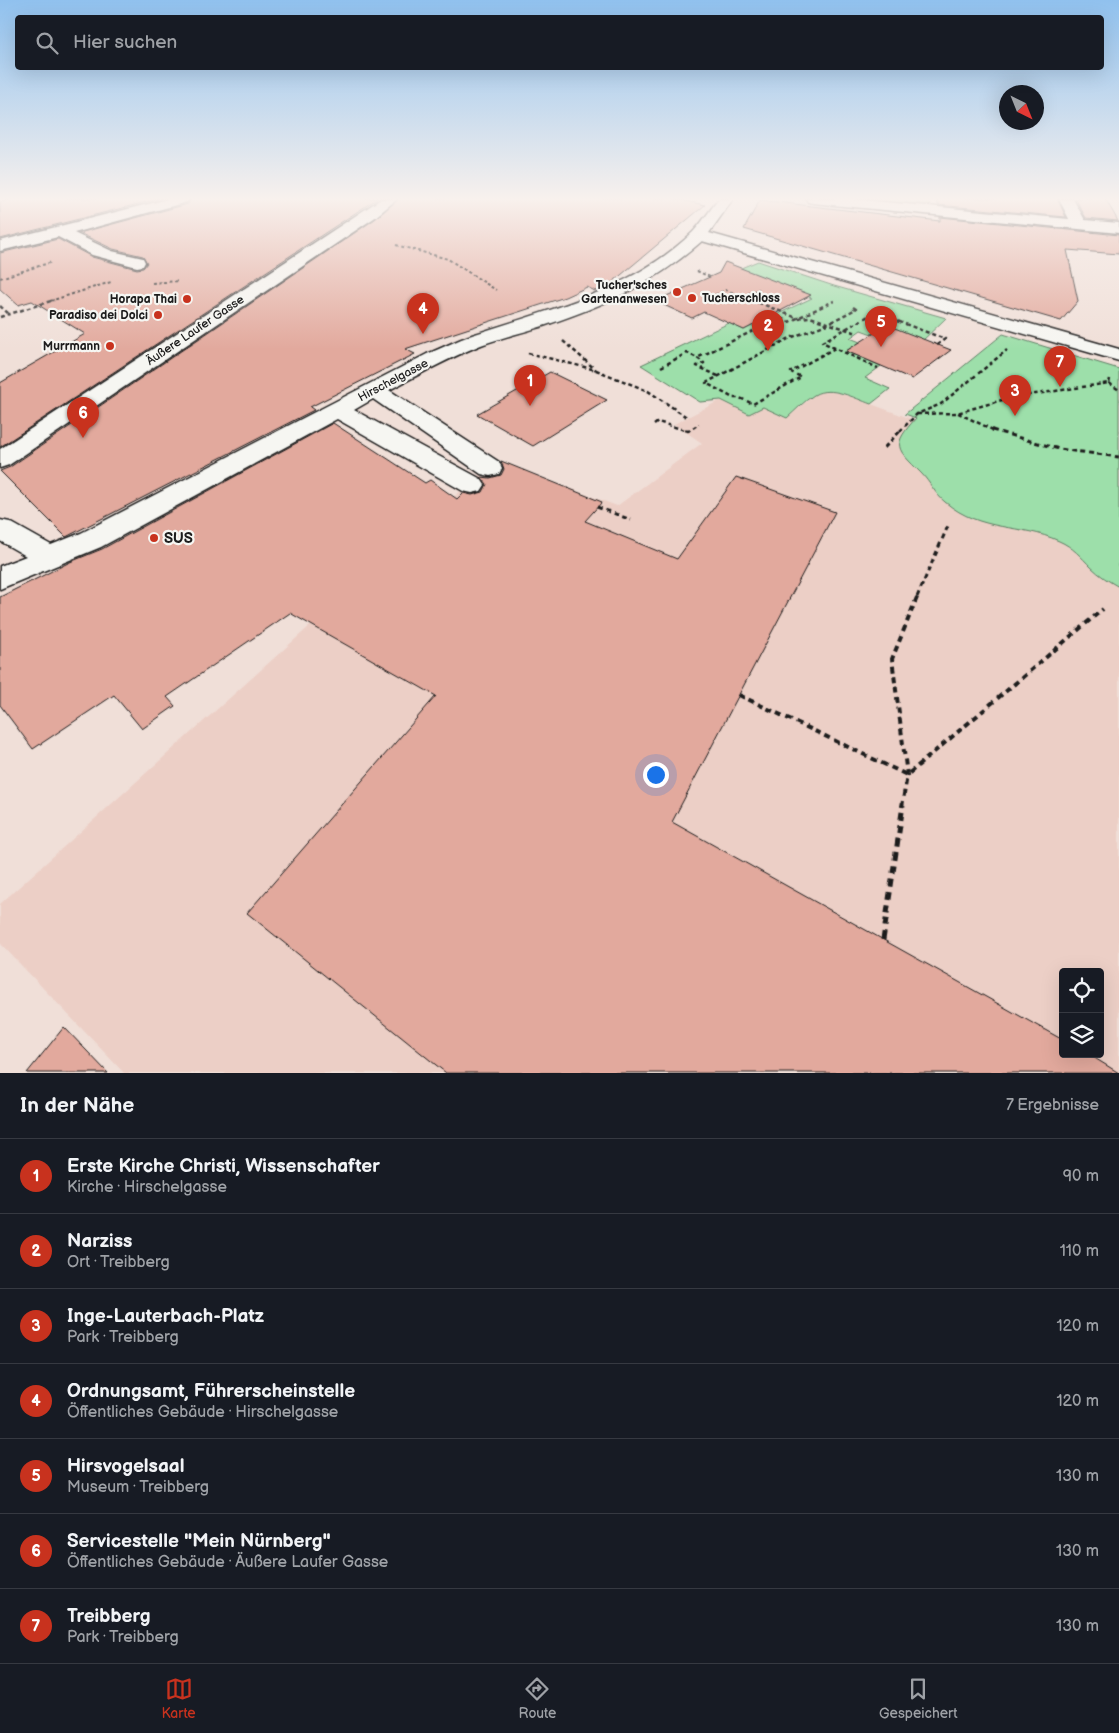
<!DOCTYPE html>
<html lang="de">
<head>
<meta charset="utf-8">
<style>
  :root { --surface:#171b24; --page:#242831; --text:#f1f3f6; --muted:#9ea1a6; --line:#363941; --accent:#c8321e }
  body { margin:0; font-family:"Balsamiq Sans",sans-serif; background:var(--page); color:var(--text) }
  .controls { position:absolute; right:15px; bottom:15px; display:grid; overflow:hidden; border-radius:5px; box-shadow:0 5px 20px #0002 }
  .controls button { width:45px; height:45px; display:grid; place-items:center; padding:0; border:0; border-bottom:1px solid var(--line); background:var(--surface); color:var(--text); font:25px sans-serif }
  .compass { position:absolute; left:999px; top:85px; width:45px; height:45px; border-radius:50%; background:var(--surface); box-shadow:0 5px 20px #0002; rotate:137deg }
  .you { position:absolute; left:655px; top:774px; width:18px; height:18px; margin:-12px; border:4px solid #fff; border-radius:50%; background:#1a73e8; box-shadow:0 0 0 8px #1a73e833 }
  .badge { display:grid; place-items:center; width:32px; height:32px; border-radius:50%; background:var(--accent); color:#fff; font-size:16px; font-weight:700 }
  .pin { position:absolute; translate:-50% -41px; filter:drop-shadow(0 1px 2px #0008) }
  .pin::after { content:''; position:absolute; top:26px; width:18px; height:15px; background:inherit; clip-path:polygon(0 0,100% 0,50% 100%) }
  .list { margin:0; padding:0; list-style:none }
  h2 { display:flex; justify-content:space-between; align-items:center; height:65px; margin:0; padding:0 20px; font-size:21px }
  h2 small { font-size:16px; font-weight:400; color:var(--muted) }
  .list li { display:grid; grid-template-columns:32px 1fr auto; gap:15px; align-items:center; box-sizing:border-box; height:75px; padding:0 20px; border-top:1px solid var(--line) }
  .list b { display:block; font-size:19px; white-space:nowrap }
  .list p { margin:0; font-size:16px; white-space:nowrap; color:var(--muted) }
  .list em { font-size:16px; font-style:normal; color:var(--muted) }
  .icon { flex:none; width:28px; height:28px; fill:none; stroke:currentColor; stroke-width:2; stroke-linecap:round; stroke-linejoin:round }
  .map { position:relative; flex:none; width:1119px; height:1073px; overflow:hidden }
  .search { position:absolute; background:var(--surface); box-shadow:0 5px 20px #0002; left:15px; right:15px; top:15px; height:55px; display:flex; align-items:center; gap:12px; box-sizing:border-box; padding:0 18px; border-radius:5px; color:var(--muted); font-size:19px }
  .sheet { height:590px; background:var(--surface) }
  nav { display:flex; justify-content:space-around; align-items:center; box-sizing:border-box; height:70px; border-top:1px solid var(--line); background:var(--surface); font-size:14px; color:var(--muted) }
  nav a { display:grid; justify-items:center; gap:2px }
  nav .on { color:var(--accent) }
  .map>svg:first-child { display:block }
  .built { fill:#eccfc6; fill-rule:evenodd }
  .green { fill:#9ddfaa; stroke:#5c7e63 }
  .building { fill:#e2a99d; stroke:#1c1c1c }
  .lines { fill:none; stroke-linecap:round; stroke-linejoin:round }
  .minor-casing { stroke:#1c1c1c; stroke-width:3 }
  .path-far4 { stroke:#1c1c1c; stroke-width:2; stroke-dasharray:3 2.5; stroke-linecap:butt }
  .path-far3 { stroke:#1c1c1c; stroke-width:2.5; stroke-dasharray:4 3; stroke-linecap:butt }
  .path-far2 { stroke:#1c1c1c; stroke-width:3; stroke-dasharray:5 4; stroke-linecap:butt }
  .path-far1 { stroke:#1c1c1c; stroke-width:4; stroke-dasharray:6 4.5; stroke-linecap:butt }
  .path { stroke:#1c1c1c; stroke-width:5; stroke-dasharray:8 5.5; stroke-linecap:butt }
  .minor { fill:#f6f6f2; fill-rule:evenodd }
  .poi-dot { fill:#c8321e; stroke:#f6f6f2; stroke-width:2 }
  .labels { text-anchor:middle; stroke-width:4.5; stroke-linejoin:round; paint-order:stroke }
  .far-poi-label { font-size:12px; font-weight:bold; fill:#1c1c1c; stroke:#f6f6f2; text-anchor:end }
  .far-street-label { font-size:12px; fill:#1c1c1c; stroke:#f6f6f2 }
  .poi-label { font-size:15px; font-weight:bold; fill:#1c1c1c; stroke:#f6f6f2; text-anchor:start }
</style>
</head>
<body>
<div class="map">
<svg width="1119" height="1073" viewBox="0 0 1119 1073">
  <rect width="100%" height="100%" fill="#f0dfd8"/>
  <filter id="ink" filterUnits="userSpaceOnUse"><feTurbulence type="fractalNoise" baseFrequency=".02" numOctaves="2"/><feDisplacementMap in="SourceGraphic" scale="10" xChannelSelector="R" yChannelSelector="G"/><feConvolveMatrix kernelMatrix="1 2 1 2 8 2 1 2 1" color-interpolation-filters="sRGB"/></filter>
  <g filter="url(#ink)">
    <path class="built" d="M825,391L840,393L871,404L1119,495V1073H124L0,943V904L495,460L617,506L702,443L674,424L721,400L749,414L763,407L787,418L814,395ZM1063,972H1100V1054H1063Z"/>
    <g class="green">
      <path d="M845,199H930L931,208Z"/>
      <path d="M758,261L834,286L946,318L921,342L918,339L885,326L872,334L861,330L850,338L860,342L846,351L881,366L865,378L890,389L871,404C854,398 831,385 814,395C804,401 795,411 787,418L763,407L749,414L721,400L700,402L641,365L729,323L744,330L812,298L759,278L741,268Z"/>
      <path d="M1003,334L1119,369V587C1110,582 1099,575 1091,567C1081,557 1073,547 1059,541C1020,523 982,533 945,502C935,494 930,482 921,473C896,448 891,446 916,418L905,414Z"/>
    </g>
    <g class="building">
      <path d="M16,198H162L0,239V202Z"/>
      <path d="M191,198H378L0,447V383L85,334L32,301L18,305L0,289V253L58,239L92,257L137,269L143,268L147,263L143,256L113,249L79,233L188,204Z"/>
      <path d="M399,198H671L705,205L609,285L595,291L587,287L565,297L405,349L415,354L310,407L314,410L66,537L0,471L10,467L375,219Z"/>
      <path d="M937,198H1057L1066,217L938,205Z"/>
      <path d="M1075,198H1105L1118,221L1086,218Z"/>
      <path d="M760,200L940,221V217L1119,235V254L1067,250L1078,301L1061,321L744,229Z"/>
      <path d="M725,262L811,295L744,330L704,312L692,318L655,301L719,273Z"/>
      <path d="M887,325L951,350L912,379L846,351Z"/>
      <path d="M550,372L607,400L533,446L477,414Z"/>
      <path d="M333,423L425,483L430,480L457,499L463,493L472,495L483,492L487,484L481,477L490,478L501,475L504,469L501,461L602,502L585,521L677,559L736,477L835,512L672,822L1063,1040V1054H1088L1119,1073H446L247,913L436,696L290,613L167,697L175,706L142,729L114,695L33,749L0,705V597L70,562L102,549Z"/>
      <path d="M64,1027L108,1073H27Z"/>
    </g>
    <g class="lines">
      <defs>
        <g id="minor">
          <path d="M168,199H189L187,202L74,233L112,251L143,258L145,262L143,266L137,267L92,255L58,237L0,251V241Z"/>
          <path d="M381,199H397L374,218L9,465L0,468V449Z"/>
          <path d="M719,199H733L709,233L1119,349V361L702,241C655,283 606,305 546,325C525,332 503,337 481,345C449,358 420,374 389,390L499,462L502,468L499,474L490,476L481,474L373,399L354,410L481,479L485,485L481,491L472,493L463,491L337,419L101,547L0,589V566L26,556L0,541V520L10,522L51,545L81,533L427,354C442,348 457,340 472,335C551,309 632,291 693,232C703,222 710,209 719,199Z"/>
          <path d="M806,199H851L1069,219L1059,199H1073L1085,220L1119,223V233L813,203L808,202Z"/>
        </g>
      </defs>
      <use href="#minor" class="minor-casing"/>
      <g class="path-far4">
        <path d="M396,245L448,259L496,290"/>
        <path d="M697,271L710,277"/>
        <path d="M0,278L52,262"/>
        <path d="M152,283L179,281"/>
        <path d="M715,295L726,290L755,301"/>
        <path d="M743,296L759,289"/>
        <path d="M50,301L111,282"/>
      </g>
      <g class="path-far3">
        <path d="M752,300L797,318L810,317L857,333"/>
        <path d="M0,306L9,314"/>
        <path d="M874,313L822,342L878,368"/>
        <path d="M0,317L54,300"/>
        <path d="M892,319L945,339L937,345"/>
        <path d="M891,326L899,321"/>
        <path d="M563,341L596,370"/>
        <path d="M835,348L791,372L801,377L753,404L740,398H733L706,383L790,338L827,324L856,309L853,307"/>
        <path d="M528,353L596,370L648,391L688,418"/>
        <path d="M661,367L687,353L697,358"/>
        <path d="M718,376L697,366L704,363L697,358L780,318L789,322L834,301"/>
        <path d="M1109,383L1119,390"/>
        <path d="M958,413L995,431"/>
        <path d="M917,414L957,413L1009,398L1109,383L1110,379"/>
        <path d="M654,425L658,422L688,431L699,424"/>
        <path d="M900,431L917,414L941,404L1007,350"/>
      </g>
      <g class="path-far2">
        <path d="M685,430H690"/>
        <path d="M992,430L1059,449L1119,457"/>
        <path d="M884,448L901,430"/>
        <path d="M597,507L631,520"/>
        <path d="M917,597L948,526"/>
      </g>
      <g class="path-far1">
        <path d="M739,695L907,775L1103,609"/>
        <path d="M902,807L907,775L892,659L918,595"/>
      </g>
      <path class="path" d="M883,940L903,805"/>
      <use href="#minor" class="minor"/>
    </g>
  </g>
  <linearGradient id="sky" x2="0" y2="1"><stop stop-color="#90c1ee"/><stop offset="0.57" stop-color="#f8f1ed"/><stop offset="1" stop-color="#f8f1ed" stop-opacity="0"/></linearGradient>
  <rect width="1119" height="349" fill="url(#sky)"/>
  <g class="poi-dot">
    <circle cx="677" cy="292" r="5"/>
    <circle cx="692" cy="298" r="5"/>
    <circle cx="187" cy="299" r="5"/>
    <circle cx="158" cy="315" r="5"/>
    <circle cx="110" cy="346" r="5"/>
    <circle cx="154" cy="538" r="5"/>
  </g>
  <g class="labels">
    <g class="far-poi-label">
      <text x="667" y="289">Tucher'sches<tspan x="667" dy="14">Gartenanwesen</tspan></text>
      <text x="702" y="302" text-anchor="start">Tucherschloss</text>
      <text x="177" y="303">Horapa Thai</text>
      <text x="148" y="319">Paradiso dei Dolci</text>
      <text x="100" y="350">Murrmann</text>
    </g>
    <g class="far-street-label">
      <text transform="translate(195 330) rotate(-34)" y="4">Äußere Laufer Gasse</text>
      <text transform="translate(393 380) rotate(-28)" y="4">Hirschelgasse</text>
    </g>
    <g class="poi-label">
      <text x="164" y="543">SUS</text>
    </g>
  </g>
</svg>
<div class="controls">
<button><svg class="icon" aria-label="locate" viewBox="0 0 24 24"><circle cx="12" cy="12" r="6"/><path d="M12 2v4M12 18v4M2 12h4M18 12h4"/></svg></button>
<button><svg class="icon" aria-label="layers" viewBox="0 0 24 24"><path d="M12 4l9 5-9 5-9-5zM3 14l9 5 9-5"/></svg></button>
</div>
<svg class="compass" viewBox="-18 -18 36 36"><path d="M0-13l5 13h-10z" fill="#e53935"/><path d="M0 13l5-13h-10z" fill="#9ea1a6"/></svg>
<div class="you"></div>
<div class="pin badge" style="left:530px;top:406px">1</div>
<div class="pin badge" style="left:768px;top:351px">2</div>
<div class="pin badge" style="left:1015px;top:416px">3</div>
<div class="pin badge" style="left:423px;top:334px">4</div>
<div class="pin badge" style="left:881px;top:347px">5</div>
<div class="pin badge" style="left:83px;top:438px">6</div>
<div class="pin badge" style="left:1060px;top:387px">7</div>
<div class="search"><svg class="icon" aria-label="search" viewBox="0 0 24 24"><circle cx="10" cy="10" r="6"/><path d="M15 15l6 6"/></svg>Hier suchen</div>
</div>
<section class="sheet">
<h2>In der Nähe<small>7 Ergebnisse</small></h2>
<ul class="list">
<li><span class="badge">1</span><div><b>Erste Kirche Christi, Wissenschafter</b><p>Kirche · Hirschelgasse</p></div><em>90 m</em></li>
<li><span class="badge">2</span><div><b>Narziss</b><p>Ort · Treibberg</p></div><em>110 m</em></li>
<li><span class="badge">3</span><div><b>Inge-Lauterbach-Platz</b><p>Park · Treibberg</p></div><em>120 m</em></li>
<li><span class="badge">4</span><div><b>Ordnungsamt, Führerscheinstelle</b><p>Öffentliches Gebäude · Hirschelgasse</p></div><em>120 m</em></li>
<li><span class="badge">5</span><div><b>Hirsvogelsaal</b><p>Museum · Treibberg</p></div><em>130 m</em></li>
<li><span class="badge">6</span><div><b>Servicestelle &quot;Mein Nürnberg&quot;</b><p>Öffentliches Gebäude · Äußere Laufer Gasse</p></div><em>130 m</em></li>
<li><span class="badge">7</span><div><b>Treibberg</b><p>Park · Treibberg</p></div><em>130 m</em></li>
</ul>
</section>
<nav>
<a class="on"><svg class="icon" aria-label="map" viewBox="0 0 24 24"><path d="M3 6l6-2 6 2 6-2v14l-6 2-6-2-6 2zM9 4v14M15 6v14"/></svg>Karte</a>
<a><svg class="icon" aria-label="directions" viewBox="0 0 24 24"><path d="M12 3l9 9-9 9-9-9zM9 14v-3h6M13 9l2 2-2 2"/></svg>Route</a>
<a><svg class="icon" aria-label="saved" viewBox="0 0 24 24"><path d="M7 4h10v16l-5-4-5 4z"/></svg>Gespeichert</a>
</nav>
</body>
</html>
